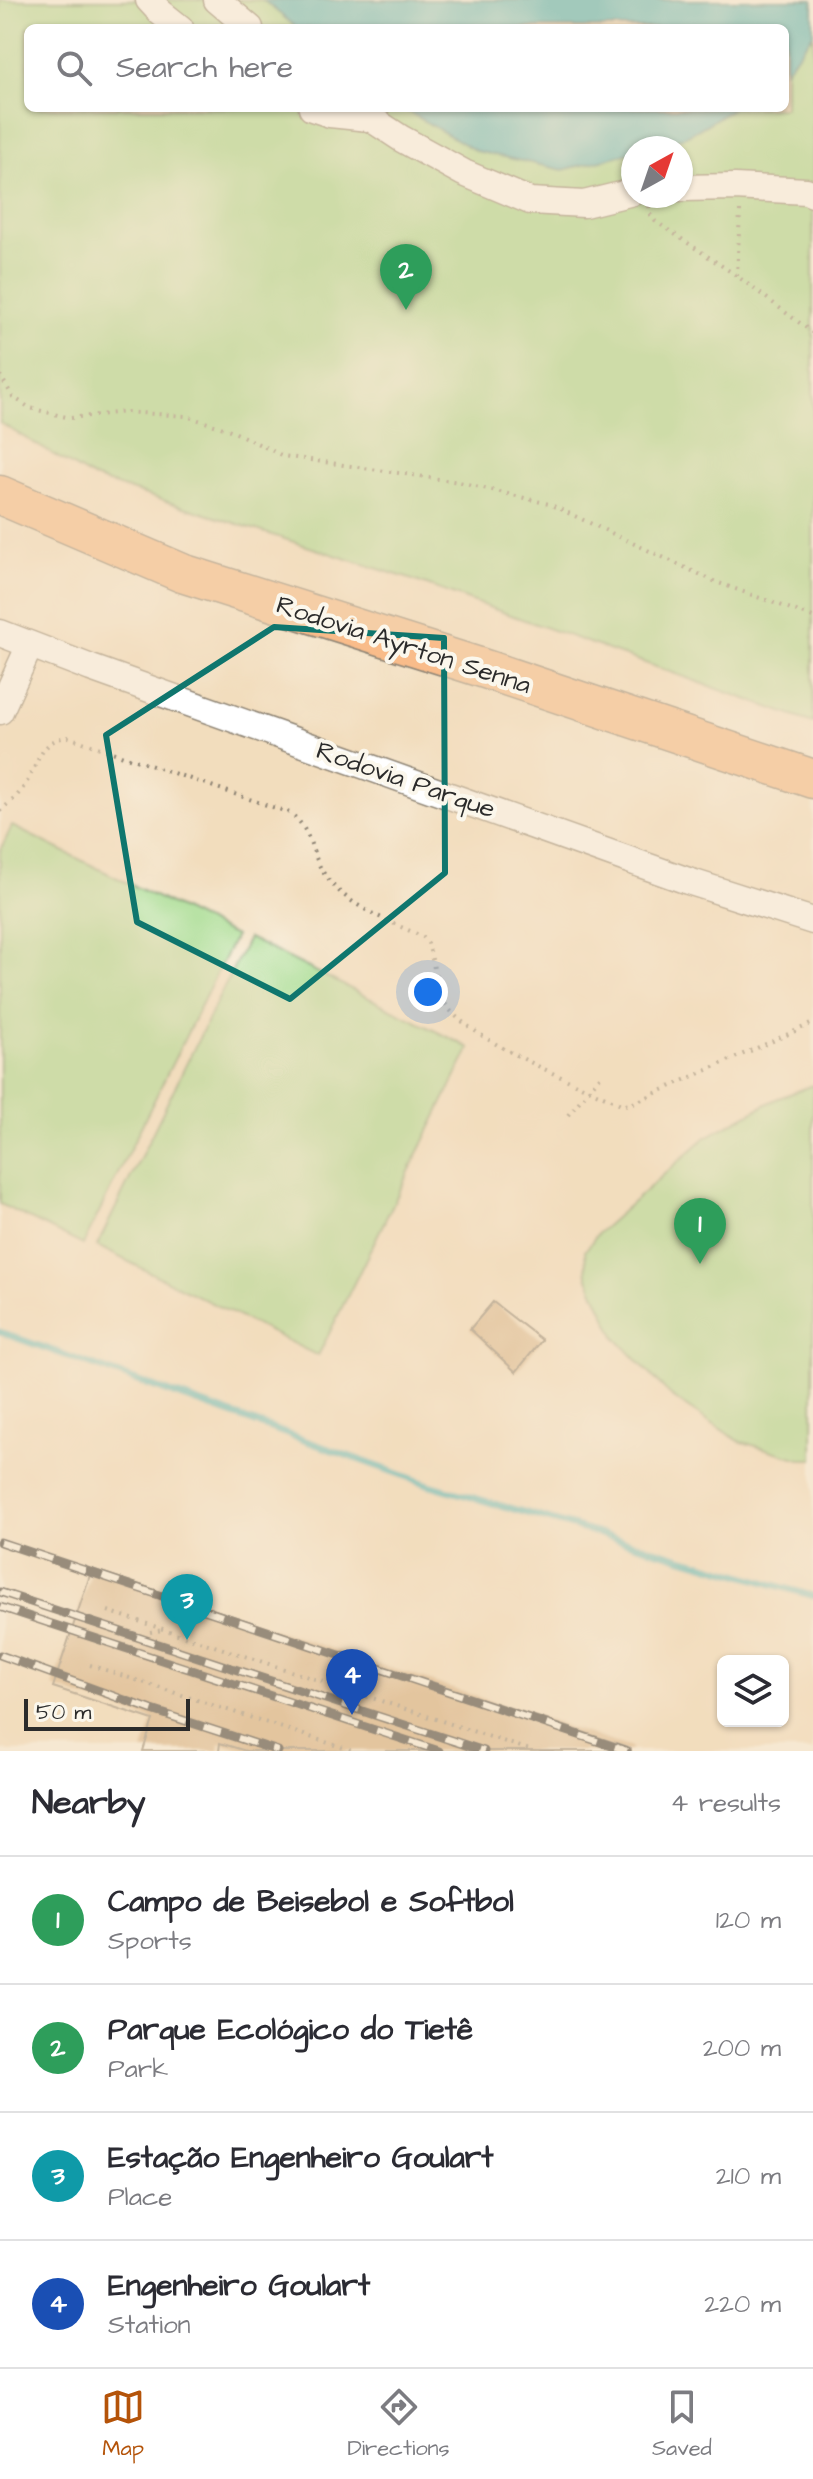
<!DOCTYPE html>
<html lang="en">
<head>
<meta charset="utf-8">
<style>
  :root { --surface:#fff; --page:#f7f7f7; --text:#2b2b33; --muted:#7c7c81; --line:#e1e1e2; --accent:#b45309 }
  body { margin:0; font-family:"Architects Daughter",sans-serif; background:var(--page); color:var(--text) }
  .controls { position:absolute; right:24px; bottom:24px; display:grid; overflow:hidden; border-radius:12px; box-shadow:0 2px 6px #0004 }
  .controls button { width:72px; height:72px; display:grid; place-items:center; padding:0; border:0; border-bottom:2px solid var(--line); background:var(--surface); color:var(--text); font:40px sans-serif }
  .compass { position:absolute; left:621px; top:136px; width:72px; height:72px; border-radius:50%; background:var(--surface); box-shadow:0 2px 6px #0004; rotate:40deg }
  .scale { position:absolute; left:24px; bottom:20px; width:166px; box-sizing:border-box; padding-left:8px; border:4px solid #2b2b2b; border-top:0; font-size:22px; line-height:28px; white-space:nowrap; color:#2b2b2b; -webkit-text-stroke:6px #fbf7ec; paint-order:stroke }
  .you { position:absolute; left:428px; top:992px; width:28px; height:28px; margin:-20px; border:6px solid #fff; border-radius:50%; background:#1a73e8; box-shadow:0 0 0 12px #1a73e833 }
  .badge { display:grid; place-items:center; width:52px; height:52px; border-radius:50%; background:var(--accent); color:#fff; font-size:26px; font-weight:700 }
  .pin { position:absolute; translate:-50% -66px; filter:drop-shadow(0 2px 4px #0008) }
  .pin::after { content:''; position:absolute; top:42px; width:28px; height:24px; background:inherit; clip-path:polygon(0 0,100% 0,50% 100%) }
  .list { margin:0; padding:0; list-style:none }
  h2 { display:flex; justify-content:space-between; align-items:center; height:104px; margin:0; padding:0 32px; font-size:34px }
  h2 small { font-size:26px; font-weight:400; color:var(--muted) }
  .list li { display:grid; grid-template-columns:52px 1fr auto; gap:24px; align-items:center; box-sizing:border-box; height:128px; padding:0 32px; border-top:2px solid var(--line) }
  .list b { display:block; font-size:30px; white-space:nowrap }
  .list p { margin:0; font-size:26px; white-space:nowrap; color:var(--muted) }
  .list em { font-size:26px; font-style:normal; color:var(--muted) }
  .icon { flex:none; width:44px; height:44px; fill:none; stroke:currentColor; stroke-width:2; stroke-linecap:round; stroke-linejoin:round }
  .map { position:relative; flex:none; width:813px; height:1751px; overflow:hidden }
  .search { position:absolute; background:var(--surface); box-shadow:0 2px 6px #0004; left:24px; right:24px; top:24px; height:88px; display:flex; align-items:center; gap:20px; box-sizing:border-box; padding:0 28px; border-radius:12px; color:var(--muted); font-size:30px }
  .sheet { height:616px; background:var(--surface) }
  nav { display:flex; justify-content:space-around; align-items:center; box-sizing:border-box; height:112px; border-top:2px solid var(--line); background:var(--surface); font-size:22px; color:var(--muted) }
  nav a { display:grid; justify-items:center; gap:4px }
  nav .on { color:var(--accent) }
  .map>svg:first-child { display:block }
  .green { fill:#a3db8e; stroke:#67835c; stroke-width:2; fill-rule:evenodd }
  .water { fill:#42b2b9; stroke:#366e72; stroke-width:2 }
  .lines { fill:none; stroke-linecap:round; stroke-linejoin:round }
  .stream { stroke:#42b2b9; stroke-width:7 }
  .building { fill:#d1a979 }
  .minor-casing { stroke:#8e8474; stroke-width:29 }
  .highway-casing { stroke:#8e8474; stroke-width:41 }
  .path { stroke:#8e8474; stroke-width:4; stroke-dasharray:2 6; stroke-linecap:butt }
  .minor { stroke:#fff; stroke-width:26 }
  .highway { stroke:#f9bc8a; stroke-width:38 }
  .rail-casing { stroke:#2b2b2b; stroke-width:9 }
  .rail { stroke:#fbf7ec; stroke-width:6; stroke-dasharray:18; stroke-linecap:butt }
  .marked { fill:none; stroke:#0f766e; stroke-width:6; stroke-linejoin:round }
  .labels { text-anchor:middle; stroke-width:8; stroke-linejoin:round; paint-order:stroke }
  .street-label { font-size:26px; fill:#2b2b2b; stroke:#fbf7ec }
</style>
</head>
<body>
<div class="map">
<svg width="813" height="1751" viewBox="0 0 813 1751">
  <rect width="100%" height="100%" fill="#fbf7ec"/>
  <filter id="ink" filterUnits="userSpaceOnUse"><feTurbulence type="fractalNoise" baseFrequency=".0125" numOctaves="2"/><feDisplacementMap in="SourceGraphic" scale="16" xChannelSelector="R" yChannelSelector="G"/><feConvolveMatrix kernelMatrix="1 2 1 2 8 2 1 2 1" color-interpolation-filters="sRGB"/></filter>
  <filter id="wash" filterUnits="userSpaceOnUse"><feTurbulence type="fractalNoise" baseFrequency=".006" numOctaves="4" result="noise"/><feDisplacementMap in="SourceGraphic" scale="32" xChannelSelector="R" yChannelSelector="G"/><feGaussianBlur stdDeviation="1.8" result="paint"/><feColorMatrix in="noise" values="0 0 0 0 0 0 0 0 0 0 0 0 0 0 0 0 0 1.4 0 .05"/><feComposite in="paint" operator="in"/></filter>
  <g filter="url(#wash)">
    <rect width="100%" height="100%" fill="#f2ddbd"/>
    <g class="green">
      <path d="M0,0H813V723L407,578L93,478L0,423ZM28,28H785V108H28ZM633,148H681V196H633Z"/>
      <path d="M12,826L235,936L83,1245L0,1204V851Z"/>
      <path d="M248,938L470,1048L318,1356L97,1246Z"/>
      <path d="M813,1085V1459H800L739,1441L672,1397L616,1338L587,1276L585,1251L598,1233L706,1137L776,1099Z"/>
    </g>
    <g class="water">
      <path d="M263,0H813V34L785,71V28H297Z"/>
      <path d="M402,108H733C700,129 674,148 633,148V152L563,170L476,151Z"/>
    </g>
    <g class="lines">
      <path class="stream" d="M0,1332L430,1485L813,1596"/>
    </g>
    <g id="blocks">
      <g class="building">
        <path d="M493,1302L542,1340L516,1372L470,1329Z"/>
        <path d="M92,1569L631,1748V1751H246L220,1743L219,1751H143L153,1720L53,1687Z"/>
      </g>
    </g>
  </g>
  <g filter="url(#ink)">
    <use href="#blocks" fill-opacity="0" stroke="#8e8474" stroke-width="2"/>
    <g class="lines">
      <defs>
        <g id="minor">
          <path d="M149,0L160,12L180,28"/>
          <path d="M217,0L250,28"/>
          <path d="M312,108L330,114L369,118"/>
          <path d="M355,108L402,139L464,173L530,201L584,204L633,192"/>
          <path d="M681,188L735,187L806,191L813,194"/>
          <path d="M0,633L91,668L688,881L813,921"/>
          <path d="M0,711L30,645"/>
        </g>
        <path id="highway" d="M0,495L182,573L476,666L813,779"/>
      </defs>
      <use href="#minor" class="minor-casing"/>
      <use href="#highway" class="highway-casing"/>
      <g class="path">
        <path d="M649,206L650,214L655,221L737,276L813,333"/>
        <path d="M737,276L740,211"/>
        <path d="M0,375L13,397L30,408L70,418L125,412L186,416L230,430L283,456L459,482L549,504L716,582L813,617"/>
        <path d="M0,811C8,804 17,797 23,788C38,767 39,739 68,737L290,813C311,828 310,851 323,872C344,906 388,920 423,937L428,943C433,961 437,988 445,1003C464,1038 582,1086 621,1104L629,1105L813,1023"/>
        <path d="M568,1115L603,1073"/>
        <path d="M108,1611L533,1751"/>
        <path d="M150,1632L164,1630"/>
        <path d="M90,1665L353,1751"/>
      </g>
      <use href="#minor" class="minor"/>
      <use href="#highway" class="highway"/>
      <defs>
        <g id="rail">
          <path d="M0,1542L627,1751"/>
          <path d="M0,1592L484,1751"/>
          <path d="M0,1607L439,1751"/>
          <path d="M0,1655L152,1710L278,1751"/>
        </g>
      </defs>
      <use href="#rail" class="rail-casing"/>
      <use href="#rail" class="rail"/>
    </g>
  </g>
  <path d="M0 0H813V1751H0ZM274,627L444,638L445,873L290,999L137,922L106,735Z" fill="#f2ddbd" fill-opacity=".55" fill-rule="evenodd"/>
  <path class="marked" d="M274,627L444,638L445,873L290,999L137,922L106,735Z"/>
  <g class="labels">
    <g class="street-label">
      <text transform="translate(404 644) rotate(18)" y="9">Rodovia Ayrton Senna</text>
      <text transform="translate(406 779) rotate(19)" y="9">Rodovia Parque</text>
    </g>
  </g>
</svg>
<div class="controls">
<button><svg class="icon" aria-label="layers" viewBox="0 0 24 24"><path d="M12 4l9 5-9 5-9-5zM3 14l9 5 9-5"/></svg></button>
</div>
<svg class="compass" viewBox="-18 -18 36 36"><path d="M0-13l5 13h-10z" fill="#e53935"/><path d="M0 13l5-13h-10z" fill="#7c7c81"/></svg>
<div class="scale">50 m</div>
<div class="you"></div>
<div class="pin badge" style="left:700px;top:1264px;background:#2e9e5b">1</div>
<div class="pin badge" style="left:406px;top:310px;background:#2e9e5b">2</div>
<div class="pin badge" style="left:187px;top:1640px;background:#0f9aa8">3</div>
<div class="pin badge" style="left:352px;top:1715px;background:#1a4fb4">4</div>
<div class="search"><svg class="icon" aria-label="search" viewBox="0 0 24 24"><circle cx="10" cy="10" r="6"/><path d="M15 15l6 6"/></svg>Search here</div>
</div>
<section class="sheet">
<h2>Nearby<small>4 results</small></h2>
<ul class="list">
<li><span class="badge" style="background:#2e9e5b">1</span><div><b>Campo de Beisebol e Softbol</b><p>Sports</p></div><em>120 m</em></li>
<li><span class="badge" style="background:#2e9e5b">2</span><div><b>Parque Ecológico do Tietê</b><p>Park</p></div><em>200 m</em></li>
<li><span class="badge" style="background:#0f9aa8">3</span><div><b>Estação Engenheiro Goulart</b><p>Place</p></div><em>210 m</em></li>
<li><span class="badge" style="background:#1a4fb4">4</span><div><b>Engenheiro Goulart</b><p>Station</p></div><em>220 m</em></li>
</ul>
</section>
<nav>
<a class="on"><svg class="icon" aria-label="map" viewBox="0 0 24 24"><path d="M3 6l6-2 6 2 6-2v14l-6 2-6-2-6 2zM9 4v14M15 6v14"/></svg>Map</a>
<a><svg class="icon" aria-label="directions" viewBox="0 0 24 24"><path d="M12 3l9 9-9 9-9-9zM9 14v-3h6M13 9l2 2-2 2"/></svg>Directions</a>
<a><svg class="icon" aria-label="saved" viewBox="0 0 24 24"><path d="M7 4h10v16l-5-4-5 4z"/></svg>Saved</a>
</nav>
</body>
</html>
